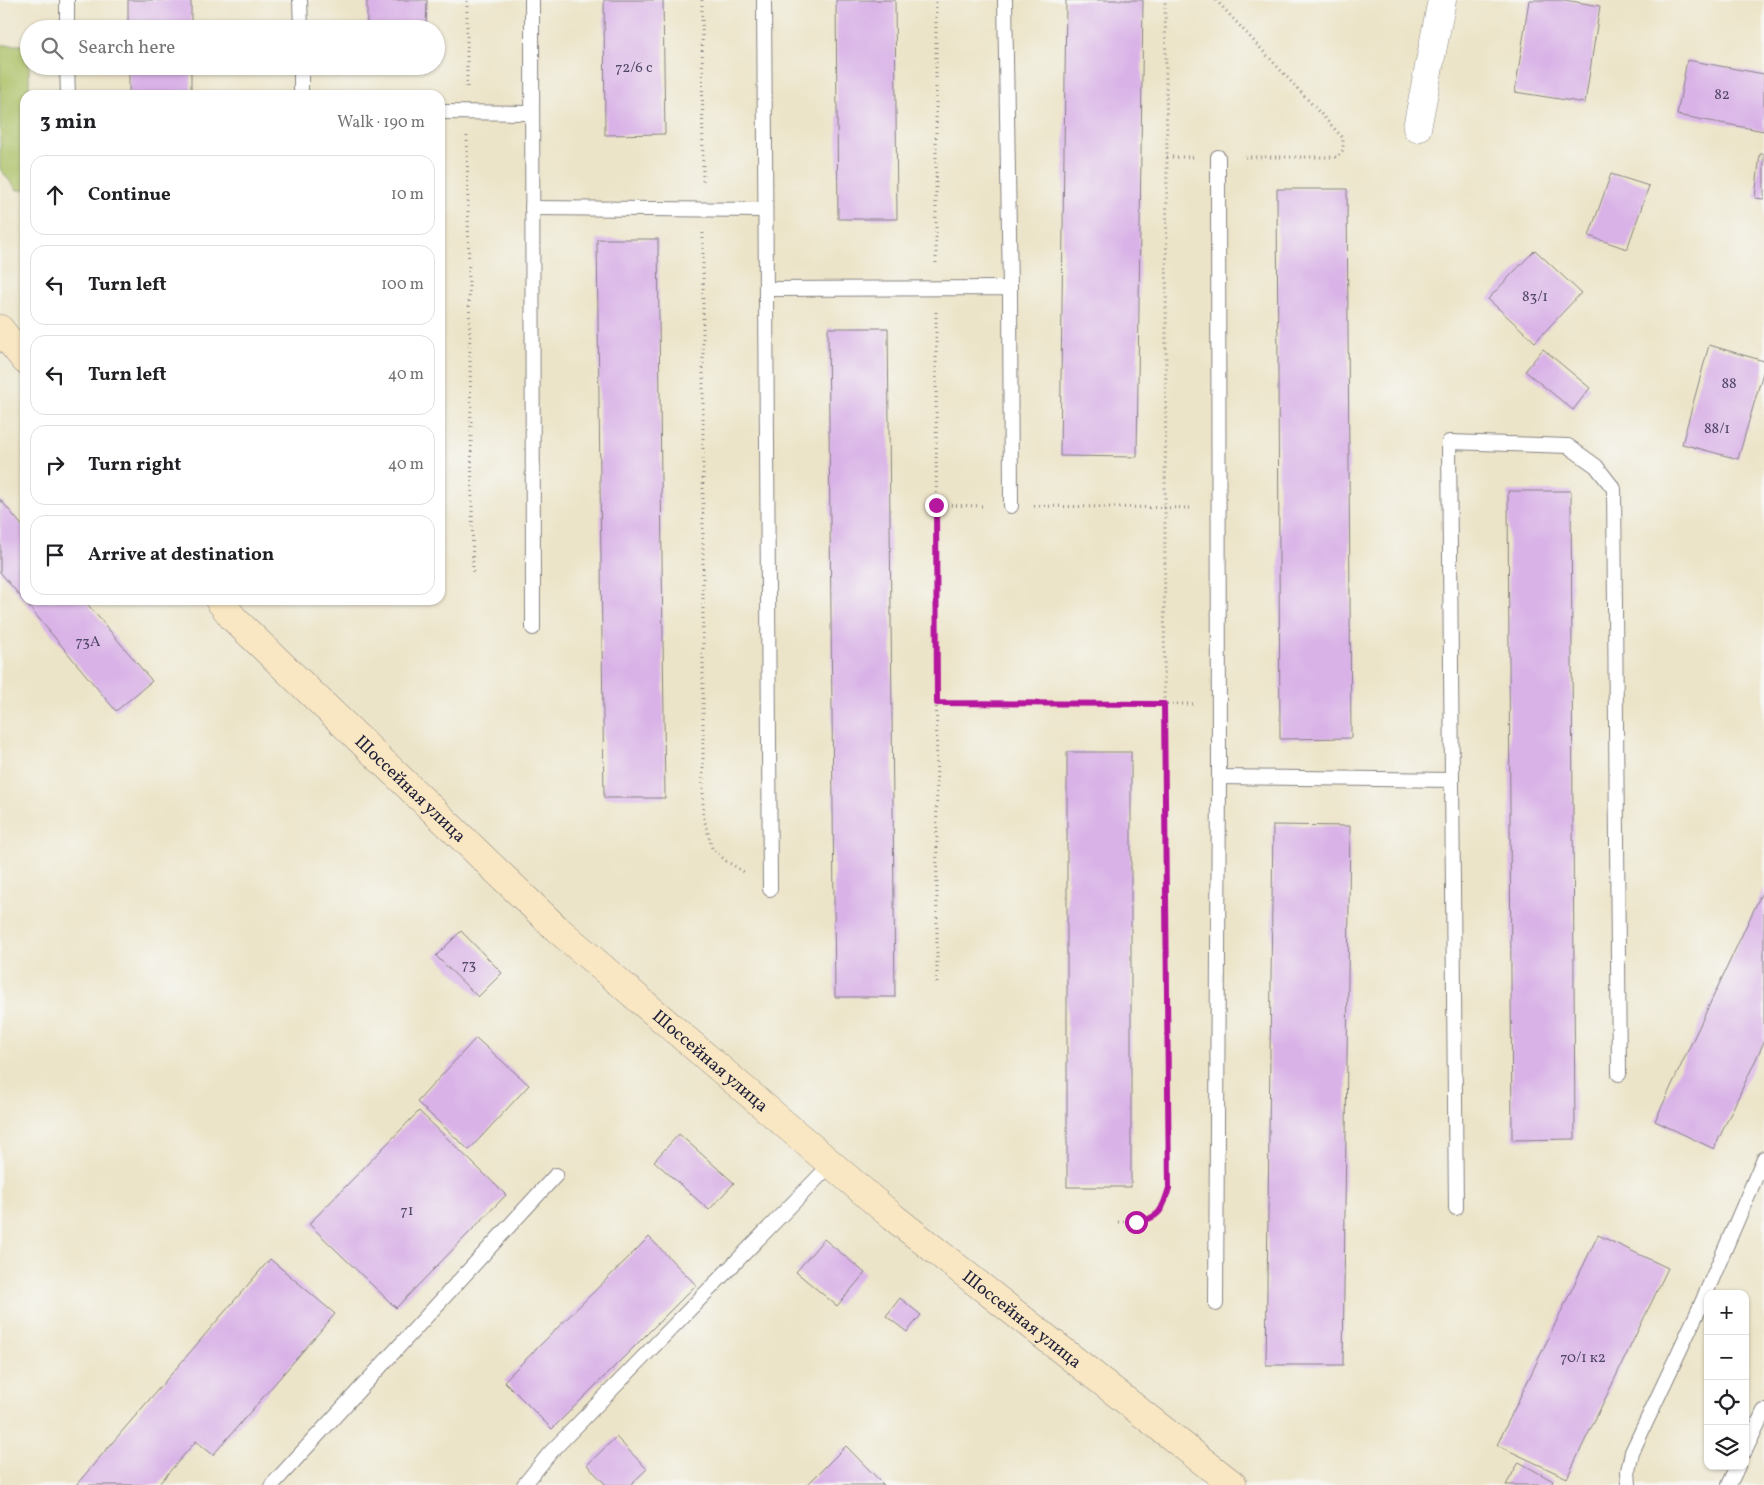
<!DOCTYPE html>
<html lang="en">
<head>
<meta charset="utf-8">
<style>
  :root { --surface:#fff; --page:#f2f2f2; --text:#202124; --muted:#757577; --line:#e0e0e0 }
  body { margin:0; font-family:Vollkorn,serif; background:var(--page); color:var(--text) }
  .controls { position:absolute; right:15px; bottom:15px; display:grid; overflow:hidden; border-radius:10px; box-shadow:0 1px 4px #0004 }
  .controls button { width:45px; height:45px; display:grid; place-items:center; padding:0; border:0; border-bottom:1px solid var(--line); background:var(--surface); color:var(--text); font:25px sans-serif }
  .stop { position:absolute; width:15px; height:15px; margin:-11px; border:4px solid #b5179e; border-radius:50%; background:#fff }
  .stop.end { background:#b5179e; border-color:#fff; box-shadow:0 1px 5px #0008 }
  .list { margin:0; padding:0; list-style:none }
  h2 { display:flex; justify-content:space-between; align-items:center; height:65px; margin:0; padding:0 20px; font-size:21px }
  h2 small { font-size:16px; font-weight:400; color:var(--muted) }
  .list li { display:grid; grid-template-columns:32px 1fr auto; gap:15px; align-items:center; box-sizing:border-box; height:80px; margin:0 10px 10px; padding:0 10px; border:1px solid var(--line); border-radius:15px }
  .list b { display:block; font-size:19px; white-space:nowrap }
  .list em { font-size:16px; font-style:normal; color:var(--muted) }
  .icon { flex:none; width:28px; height:28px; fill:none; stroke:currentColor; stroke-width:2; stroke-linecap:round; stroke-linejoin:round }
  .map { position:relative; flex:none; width:1764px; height:1485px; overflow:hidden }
  .search { position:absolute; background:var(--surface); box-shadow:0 1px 4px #0004; left:20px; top:20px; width:425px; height:55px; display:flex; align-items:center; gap:12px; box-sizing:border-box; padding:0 18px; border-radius:28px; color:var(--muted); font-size:19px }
  .panel { position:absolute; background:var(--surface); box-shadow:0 1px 4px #0004; left:20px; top:90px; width:425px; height:515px; border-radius:15px }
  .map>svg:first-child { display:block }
  .green { fill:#abc064; stroke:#667150 }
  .building { fill:#d9b2e7 }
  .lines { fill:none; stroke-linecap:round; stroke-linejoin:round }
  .service-casing { stroke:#878382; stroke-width:16 }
  .minor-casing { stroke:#878382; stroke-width:29 }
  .secondary-casing { stroke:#878382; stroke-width:29 }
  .path { stroke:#878382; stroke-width:3; stroke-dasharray:1 4; stroke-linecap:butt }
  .service { stroke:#fff; stroke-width:14 }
  .minor { stroke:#fff; stroke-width:28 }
  .secondary { stroke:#f9e7c3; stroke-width:28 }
  .route { stroke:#b5179e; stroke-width:6 }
  .labels { text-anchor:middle; stroke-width:5; stroke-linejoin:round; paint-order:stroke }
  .number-label { font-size:15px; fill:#504666 }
  .street-label { font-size:18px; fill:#22223b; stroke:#f6f6f2 }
</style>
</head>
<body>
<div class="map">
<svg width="1764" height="1485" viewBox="0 0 1764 1485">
  <rect width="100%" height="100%" fill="#f6f6f2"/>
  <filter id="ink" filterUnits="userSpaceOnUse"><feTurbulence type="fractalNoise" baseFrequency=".02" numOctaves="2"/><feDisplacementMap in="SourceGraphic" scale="10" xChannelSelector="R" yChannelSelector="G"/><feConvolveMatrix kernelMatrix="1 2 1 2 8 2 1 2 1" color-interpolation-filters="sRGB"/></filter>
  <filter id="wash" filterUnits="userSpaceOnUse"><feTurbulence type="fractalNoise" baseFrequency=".0096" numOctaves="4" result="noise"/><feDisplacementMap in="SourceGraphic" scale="20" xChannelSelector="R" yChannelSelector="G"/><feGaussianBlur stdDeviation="1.12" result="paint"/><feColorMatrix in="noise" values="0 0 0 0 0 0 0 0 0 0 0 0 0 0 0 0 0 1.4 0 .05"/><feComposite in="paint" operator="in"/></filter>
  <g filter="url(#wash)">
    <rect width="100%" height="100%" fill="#ece4c8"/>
    <path class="green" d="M0,45H29V95H25V190H17L0,169Z"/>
    <g id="blocks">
      <g class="building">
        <rect x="128" y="0" width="63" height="29"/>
        <path d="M367,0H427L426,29H367Z"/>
        <path d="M604,0H663L665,134L605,135Z"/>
        <path d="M836,0H895L897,219H838Z"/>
        <path d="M1066,0H1143L1137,457L1060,456Z"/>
        <path d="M1529,0H1565L1600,6L1585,103L1515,92Z"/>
        <path d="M1687,60L1764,74V131L1677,115Z"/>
        <rect x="129" y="66" width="62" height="29"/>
        <path d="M1760,154H1764V199L1755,198Z"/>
        <path d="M1611,174L1649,186L1627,249L1589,236Z"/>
        <path d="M1277,189H1347L1351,738L1280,739Z"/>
        <path d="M597,239H658L665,798H604Z"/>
        <path d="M1535,250L1581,293L1535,342L1488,299Z"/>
        <path d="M828,328H888L895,997H835Z"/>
        <path d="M1709,345L1764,361V369L1738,459L1682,444Z"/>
        <path d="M1543,349L1590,388L1573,410L1525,371Z"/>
        <path d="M1508,491H1571L1575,1139L1512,1140Z"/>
        <path d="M0,499L25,529V600H84L152,681L116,711L0,572Z"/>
        <rect x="1067" y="752" width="64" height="435"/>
        <path d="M1273,825L1350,826L1343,1365H1266Z"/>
        <path d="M1764,888V1042L1714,1149L1655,1121Z"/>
        <path d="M461,931L502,973L478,997L436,956Z"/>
        <path d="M476,1038L529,1085L469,1150L417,1102Z"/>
        <path d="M419,1111L506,1195L396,1308L309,1224Z"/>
        <path d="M679,1134L734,1183L709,1210L654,1161Z"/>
        <path d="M1598,1235L1668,1268L1567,1478L1497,1445Z"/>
        <path d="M649,1237L696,1285L552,1429L504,1381Z"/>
        <path d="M824,1239L865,1273L837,1306L796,1272Z"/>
        <path d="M270,1259L335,1314L213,1455L196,1441L158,1485H76Z"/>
        <path d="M900,1298L921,1315L907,1332L886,1316Z"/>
        <path d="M616,1437L647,1469L630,1485H606L587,1465Z"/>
        <path d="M846,1446L884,1485H807Z"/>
        <path d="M1519,1462L1553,1481L1551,1485H1506Z"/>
      </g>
    </g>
  </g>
  <g filter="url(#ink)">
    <use href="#blocks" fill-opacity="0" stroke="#878382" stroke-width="1"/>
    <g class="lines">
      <defs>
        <g id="service">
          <path d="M67,0V29"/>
          <path d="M300,0L301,29"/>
          <path d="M532,0L533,628"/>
          <path d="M764,0L770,889"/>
          <path d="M1005,0L1010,288"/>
          <path d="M67,66L68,95"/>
          <path d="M301,66V95"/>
          <path d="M440,112L532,113"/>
          <path d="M532,208L765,210"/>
          <path d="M766,289L1010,288L1011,506"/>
          <path d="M1219,777L1452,780L1449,442L1568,446L1596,466L1614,489L1619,1074"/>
          <path d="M1452,780L1456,1208"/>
          <path d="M1216,1304L1219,777L1218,157"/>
          <path d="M1745,1451L1764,1411"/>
          <path d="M272,1485L556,1175"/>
          <path d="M524,1485L549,1454L831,1164"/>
          <path d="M1629,1485L1628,1471L1632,1452L1700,1307L1764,1158"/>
          <path d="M1729,1485L1738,1466"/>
        </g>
        <path id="minor" d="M1417,128L1442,0"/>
        <g id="secondary">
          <path d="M0,329L25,360"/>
          <path id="s1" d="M219,600L234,619L556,928L893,1217L1233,1485"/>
        </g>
      </defs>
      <use href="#service" class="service-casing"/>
      <use href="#minor" class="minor-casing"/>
      <use href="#secondary" class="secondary-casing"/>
      <g class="path">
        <path d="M702,0L703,184"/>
        <path d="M1216,0L1343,138V150L1338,157H1243"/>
        <path d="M467,87V0"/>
        <path d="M467,136L473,576"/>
        <path d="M1167,157H1194"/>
        <path d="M703,233V815L712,848L726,861L744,872"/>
        <path d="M936,263V0"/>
        <path d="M936,312L937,986"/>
        <path d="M936,505L986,506"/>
        <path d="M1034,506L1193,508"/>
        <path d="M937,703L1193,704"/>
        <path d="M1118,1222L1149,1220L1162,1210L1169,1188L1164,704L1167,157L1165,0"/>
      </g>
      <use href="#service" class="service"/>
      <use href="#minor" class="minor"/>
      <use href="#secondary" class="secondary"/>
    </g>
  </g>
  <g class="lines" filter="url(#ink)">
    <path class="route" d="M936,505L937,703L1164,704L1169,1188C1162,1211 1160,1218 1136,1222"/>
  </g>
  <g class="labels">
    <g class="number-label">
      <text x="634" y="72">72/6 с</text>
      <text x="1722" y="99">82</text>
      <text x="1535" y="301">83/1</text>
      <text x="1729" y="388">88</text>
      <text x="1717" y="433">88/1</text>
      <text x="88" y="646">73А</text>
      <text x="469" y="969">73</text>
      <text x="407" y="1215">71</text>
      <text x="1583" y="1362">70/1 к2</text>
    </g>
    <g class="street-label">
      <text dy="6" stroke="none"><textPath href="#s1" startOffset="269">Шоссейная улица</textPath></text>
      <text dy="6" stroke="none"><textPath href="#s1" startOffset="674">Шоссейная улица</textPath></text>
      <text dy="6" stroke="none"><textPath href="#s1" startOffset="1079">Шоссейная улица</textPath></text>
    </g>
  </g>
</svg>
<div class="controls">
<button>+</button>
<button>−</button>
<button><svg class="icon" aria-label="locate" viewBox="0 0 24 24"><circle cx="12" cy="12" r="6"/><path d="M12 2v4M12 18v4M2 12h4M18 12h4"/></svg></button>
<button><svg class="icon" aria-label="layers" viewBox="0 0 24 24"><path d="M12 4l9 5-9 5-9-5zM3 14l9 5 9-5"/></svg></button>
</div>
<div class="stop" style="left:1136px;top:1222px"></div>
<div class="stop end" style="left:936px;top:505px"></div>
<div class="search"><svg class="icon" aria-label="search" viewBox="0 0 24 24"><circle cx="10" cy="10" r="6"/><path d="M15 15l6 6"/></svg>Search here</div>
<section class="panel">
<h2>3 min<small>Walk · 190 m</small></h2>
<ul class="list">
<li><svg class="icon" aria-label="ahead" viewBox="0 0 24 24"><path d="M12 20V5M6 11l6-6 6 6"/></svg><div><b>Continue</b></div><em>10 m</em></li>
<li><svg class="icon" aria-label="left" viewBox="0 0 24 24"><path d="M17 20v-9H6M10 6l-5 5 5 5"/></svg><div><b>Turn left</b></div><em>100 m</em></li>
<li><svg class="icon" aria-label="left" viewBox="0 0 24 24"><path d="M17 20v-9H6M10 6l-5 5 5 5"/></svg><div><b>Turn left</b></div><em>40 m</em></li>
<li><svg class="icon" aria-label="right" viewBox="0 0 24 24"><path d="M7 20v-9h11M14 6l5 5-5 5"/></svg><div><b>Turn right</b></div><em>40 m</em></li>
<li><svg class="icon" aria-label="arrive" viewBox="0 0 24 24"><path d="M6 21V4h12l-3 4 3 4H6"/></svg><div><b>Arrive at destination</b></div></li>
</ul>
</section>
</div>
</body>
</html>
